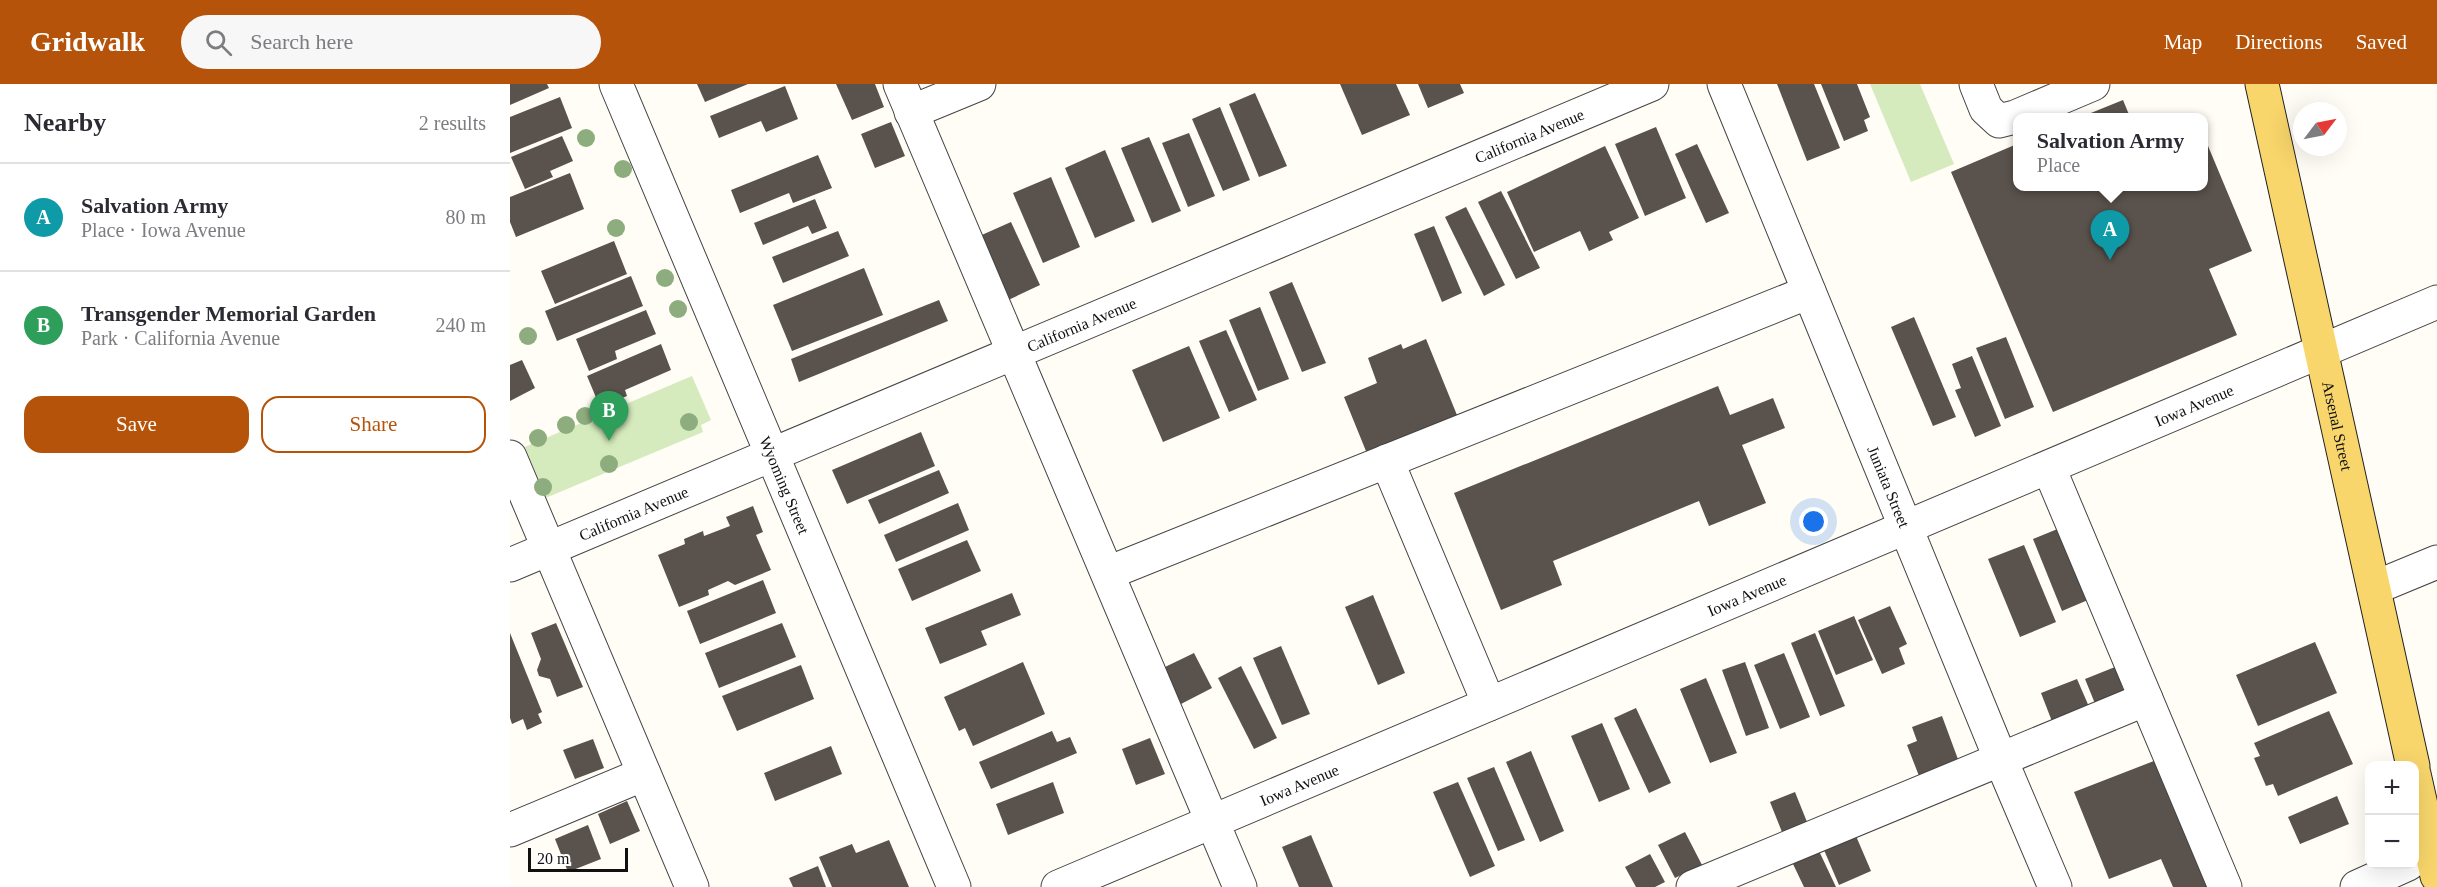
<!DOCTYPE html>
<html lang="en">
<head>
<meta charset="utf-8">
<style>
  :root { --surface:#fff; --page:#f7f7f7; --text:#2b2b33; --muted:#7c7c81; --line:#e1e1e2; --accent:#b45309 }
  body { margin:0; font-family:"Times New Roman",serif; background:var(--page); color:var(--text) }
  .controls { position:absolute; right:18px; bottom:18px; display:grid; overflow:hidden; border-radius:12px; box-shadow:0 6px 24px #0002 }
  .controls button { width:54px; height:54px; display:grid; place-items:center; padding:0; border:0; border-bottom:2px solid var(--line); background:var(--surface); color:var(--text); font:30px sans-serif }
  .compass { position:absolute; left:1783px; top:18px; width:54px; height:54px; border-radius:50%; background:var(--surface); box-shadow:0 6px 24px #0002; rotate:58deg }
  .scale { position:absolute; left:18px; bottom:15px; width:100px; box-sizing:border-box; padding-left:6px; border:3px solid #111; border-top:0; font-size:16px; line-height:21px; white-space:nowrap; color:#111; -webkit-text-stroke:4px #fff; paint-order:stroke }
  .you { position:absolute; left:1304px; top:438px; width:21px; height:21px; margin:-15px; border:4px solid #fff; border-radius:50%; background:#1a73e8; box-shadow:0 0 0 9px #1a73e833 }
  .badge { display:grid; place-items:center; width:39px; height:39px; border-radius:50%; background:var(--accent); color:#fff; font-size:20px; font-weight:700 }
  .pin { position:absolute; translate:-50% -50px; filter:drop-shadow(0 2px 3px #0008) }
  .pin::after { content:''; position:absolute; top:32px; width:21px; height:18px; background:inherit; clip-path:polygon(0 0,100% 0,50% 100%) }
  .popup { position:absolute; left:1503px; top:29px; width:195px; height:78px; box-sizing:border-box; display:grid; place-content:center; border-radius:12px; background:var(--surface); filter:drop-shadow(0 2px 4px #0005); font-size:20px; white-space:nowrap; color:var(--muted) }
  .popup b { font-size:22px; color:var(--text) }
  .popup::after { content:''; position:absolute; left:50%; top:100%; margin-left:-12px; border:12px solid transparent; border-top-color:var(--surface) }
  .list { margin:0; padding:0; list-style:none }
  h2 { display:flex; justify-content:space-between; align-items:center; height:78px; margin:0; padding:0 24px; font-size:26px }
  h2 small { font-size:20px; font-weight:400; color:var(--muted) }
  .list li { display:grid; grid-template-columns:39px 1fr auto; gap:18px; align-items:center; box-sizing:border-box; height:108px; padding:0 24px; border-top:2px solid var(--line) }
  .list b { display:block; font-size:22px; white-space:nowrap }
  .list p { margin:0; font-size:20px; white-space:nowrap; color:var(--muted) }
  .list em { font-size:20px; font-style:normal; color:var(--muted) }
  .actions { display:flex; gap:12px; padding:18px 24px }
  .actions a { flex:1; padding:14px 0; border:2px solid var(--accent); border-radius:18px; text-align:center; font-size:21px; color:var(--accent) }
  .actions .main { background:var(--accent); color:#fff }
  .icon { flex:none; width:33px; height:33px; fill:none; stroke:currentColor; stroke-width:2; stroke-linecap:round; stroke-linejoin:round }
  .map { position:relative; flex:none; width:1927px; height:803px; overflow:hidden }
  header { display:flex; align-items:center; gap:36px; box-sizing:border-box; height:84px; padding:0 30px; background:var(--accent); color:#fff }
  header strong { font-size:28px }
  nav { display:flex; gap:33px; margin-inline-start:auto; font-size:21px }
  .search { width:420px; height:54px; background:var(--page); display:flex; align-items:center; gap:15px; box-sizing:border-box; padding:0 21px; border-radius:33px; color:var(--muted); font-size:22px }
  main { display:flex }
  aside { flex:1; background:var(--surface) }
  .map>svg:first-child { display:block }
  .green { fill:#d5ebbd }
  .building { fill:#5a524d }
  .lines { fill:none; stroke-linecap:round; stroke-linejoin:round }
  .minor-casing { stroke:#444; stroke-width:35 }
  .major-casing { stroke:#222; stroke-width:35 }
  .minor { stroke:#fff; stroke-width:33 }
  .major { stroke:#f9d66b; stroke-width:33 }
  .tree { fill:#8dad7f }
  .labels { text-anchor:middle; stroke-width:6; stroke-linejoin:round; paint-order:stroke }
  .street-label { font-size:16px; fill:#111; stroke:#fff }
</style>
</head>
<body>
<header>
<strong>Gridwalk</strong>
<div class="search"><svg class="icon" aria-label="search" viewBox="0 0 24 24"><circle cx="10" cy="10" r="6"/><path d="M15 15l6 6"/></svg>Search here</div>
<nav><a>Map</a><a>Directions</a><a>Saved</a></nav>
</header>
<main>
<aside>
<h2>Nearby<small>2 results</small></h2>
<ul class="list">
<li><span class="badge" style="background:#0f9aa8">A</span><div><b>Salvation Army</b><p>Place · Iowa Avenue</p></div><em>80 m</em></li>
<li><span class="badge" style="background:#2e9e5b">B</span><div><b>Transgender Memorial Garden</b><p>Park · California Avenue</p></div><em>240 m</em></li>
</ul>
<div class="actions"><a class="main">Save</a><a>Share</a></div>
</aside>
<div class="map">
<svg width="1927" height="803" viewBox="0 0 1927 803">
  <rect width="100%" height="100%" fill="#fffdf5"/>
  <g class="green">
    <path d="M1360,0H1410L1444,80L1401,98Z"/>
    <path d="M182,292L201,336L191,341L193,348L26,418L5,367Z"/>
  </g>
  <g class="building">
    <path d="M0,0H37L39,4L0,21Z"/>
    <path d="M187,0H238L195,18Z"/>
    <path d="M326,0H365L374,23L342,36Z"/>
    <path d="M830,0H886L900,31L852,51Z"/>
    <path d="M908,0H950L954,9L918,24Z"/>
    <path d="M1267,0H1304L1330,64L1297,77Z"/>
    <path d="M1311,0H1347L1360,33L1354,36L1358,47L1334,57Z"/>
    <path d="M275,2L288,35L256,48L251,37L209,54L200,32Z"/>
    <path d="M745,9L777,82L749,93L719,20Z"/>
    <path d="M50,13L62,44L0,69V33Z"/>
    <path d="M1613,16L1620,33H1571Z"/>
    <path d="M710,23L740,96L713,107L682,35Z"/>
    <path d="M381,38L395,72L365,84L351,50Z"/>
    <path d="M1146,43L1176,114L1135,132L1105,60Z"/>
    <path d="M679,49L705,112L678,123L652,59Z"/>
    <path d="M1693,50L1742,167L1699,185L1727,251L1543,328L1441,88L1507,60V102H1693Z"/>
    <path d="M52,52L63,77L40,87L43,93L15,105L1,73Z"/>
    <path d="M639,53L671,127L642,139L611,64Z"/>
    <path d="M1187,60L1219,129L1196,139L1165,70Z"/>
    <path d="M1095,62L1129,134L1099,148L1103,156L1079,167L1070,147L1024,168L997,108Z"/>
    <path d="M595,66L625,137L585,154L555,84Z"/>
    <path d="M308,71L322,104L283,119L279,109L230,129L221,106Z"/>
    <path d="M60,89L74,125L6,153L0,138V113Z"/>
    <path d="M541,93L570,163L533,179L503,109Z"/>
    <path d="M991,107L1030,184L1006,195L968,118Z"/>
    <path d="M305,115L317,144L302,150L298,142L253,161L244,139Z"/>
    <path d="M956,123L995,201L974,212L935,133Z"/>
    <path d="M501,138L530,201L494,218L465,154Z"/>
    <path d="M924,142L952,209L932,218L904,150Z"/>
    <path d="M328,147L339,172L273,199L262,173Z"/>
    <path d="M104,157L117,190L45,220L31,187Z"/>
    <path d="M354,184L373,231L282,267L263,221Z"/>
    <path d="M121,192L133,222L47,257L35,227Z"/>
    <path d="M782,198L816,279L792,288L759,208Z"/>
    <path d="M429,216L438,237L289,298L281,275Z"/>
    <path d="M750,223L779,295L748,307L719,236Z"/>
    <path d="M136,226L146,250L105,267L107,275L79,287L66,255Z"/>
    <path d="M1404,233L1446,333L1423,342L1381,243Z"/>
    <path d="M716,246L747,316L719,328L689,257Z"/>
    <path d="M1496,253L1524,323L1495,335L1466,264Z"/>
    <path d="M916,255L949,336L858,372L834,313L867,299L858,274L891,260L893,265Z"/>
    <path d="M151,260L161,286L115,306L117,312L90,323L77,292Z"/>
    <path d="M679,262L710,334L653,358L622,286Z"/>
    <path d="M1462,272L1491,342L1465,353L1445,306L1451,304L1442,280Z"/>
    <path d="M12,276L25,304L0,317V281Z"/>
    <path d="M1208,302L1220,331L1263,314L1275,344L1232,361L1256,419L1199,442L1189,417L1043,477L1052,501L991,526L944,409Z"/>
    <path d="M411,348L425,382L337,420L322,386Z"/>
    <path d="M429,386L439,409L369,440L358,416Z"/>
    <path d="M448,419L459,446L386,478L374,451Z"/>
    <path d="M243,422L253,448L246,451L261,486L225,501L218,497L198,506L199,511L169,523L148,471L175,460L174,455L193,447L194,452L220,442L216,433Z"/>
    <path d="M1550,444L1578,516L1552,527L1523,455Z"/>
    <path d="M457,456L471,487L402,517L388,485Z"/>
    <path d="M1514,461L1546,538L1510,553L1478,475Z"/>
    <path d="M253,496L266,529L190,560L177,527Z"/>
    <path d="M502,509L511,531L471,547L477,561L430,580L415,544Z"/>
    <path d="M863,511L895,589L868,601L835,523Z"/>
    <path d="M1380,522L1397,560L1389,564L1395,580L1372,590L1348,536Z"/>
    <path d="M1344,532L1363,576L1326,591L1308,547Z"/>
    <path d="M46,539L73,603L47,613L40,595L29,592L27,586L31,575L21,549Z"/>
    <path d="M272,539L286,573L209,604L195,569Z"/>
    <path d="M0,549L32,628L28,630L32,639L17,646L13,635L2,640L0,634Z"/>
    <path d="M1305,549L1335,622L1310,632L1281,559Z"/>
    <path d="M1805,558L1827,609L1748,642L1726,591Z"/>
    <path d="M771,562L800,630L772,641L743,574Z"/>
    <path d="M684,569L702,604L671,620L653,584Z"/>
    <path d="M1274,569L1300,633L1270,645L1244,581Z"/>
    <path d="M513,578L535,630L463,662L455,644L449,647L434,613Z"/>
    <path d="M1235,578L1259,644L1236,652L1212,586Z"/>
    <path d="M291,581L304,615L227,647L212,612Z"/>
    <path d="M731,582L767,654L744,665L708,594Z"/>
    <path d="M1605,583L1615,610L1586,622L1575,595Z"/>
    <path d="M1196,594L1227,669L1200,679L1170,605Z"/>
    <path d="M1567,595L1580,625L1543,640L1531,609Z"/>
    <path d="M1126,624L1161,699L1139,709L1104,634Z"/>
    <path d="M1819,627L1843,680L1768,712L1763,700L1756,702L1744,674L1750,672L1744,659Z"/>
    <path d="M1432,632L1449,678L1409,692L1397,661L1407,657L1402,643Z"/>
    <path d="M1092,639L1120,705L1089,718L1061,652Z"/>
    <path d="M542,647L547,658L560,653L567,669L481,705L469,678Z"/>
    <path d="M640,654L655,690L626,701L612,665Z"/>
    <path d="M83,655L94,684L65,695L53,666Z"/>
    <path d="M321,662L332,690L265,717L254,689Z"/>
    <path d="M1021,667L1054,747L1030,758L996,678Z"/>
    <path d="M1649,675L1700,803H1663L1651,775L1599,795L1564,708Z"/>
    <path d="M984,683L1015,756L988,767L957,694Z"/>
    <path d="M543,698L554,729L498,751L486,720Z"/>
    <path d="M948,698L985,782L960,793L923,708Z"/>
    <path d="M1285,708L1297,738L1272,748L1260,718Z"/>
    <path d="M1827,712L1839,740L1790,760L1778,733Z"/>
    <path d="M117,717L130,747L100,760L88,730Z"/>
    <path d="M78,741L91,775L58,788L45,755Z"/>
    <path d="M1175,748L1192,781L1165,794L1148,761Z"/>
    <path d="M801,751L823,803H789L772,763Z"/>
    <path d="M1346,752L1361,787L1329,801L1314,766Z"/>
    <path d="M379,756L399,803H322L309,773L342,760L346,769Z"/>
    <path d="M1309,767L1326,803H1294L1283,780Z"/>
    <path d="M1140,770L1155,798L1145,803H1126L1115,783Z"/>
    <path d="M308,782L316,803H283L279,794Z"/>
  </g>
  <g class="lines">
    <defs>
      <g id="minor">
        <path id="s1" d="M106,0L444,803"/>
        <path d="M390,0L730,803"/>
        <path id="s2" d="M1214,0L1491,676L1545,803"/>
        <path d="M1466,0L1476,25L1489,37L1505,33L1583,0"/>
        <path d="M401,28L469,0"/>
        <path d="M0,373L182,803"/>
        <path d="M877,377L979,620"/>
        <path d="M1539,384L1715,803"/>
        <path id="s3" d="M0,481L1142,0"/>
        <path d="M598,489L1299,208"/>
        <path d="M1864,504L1927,478"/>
        <path d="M0,746L134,690"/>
        <path id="s4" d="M548,803L1927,218"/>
        <path d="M1183,803L1636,615"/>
        <path d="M1847,803L1898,780"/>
      </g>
      <g id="major">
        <path id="s5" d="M1752,0L1903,682"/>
        <path d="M1904,690L1927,792"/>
      </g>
    </defs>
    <use href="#minor" class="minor-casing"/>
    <use href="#major" class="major-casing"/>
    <use href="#minor" class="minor"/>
    <use href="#major" class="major"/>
  </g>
  <g class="tree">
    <circle cx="76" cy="54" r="9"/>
    <circle cx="113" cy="85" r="9"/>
    <circle cx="106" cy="144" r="9"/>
    <circle cx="155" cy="194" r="9"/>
    <circle cx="168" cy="225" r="9"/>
    <circle cx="18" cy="252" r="9"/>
    <circle cx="75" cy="332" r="9"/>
    <circle cx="179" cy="338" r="9"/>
    <circle cx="56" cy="341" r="9"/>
    <circle cx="28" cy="354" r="9"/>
    <circle cx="99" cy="380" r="9"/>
    <circle cx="33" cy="403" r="9"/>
  </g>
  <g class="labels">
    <g class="street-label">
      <text dy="6" stroke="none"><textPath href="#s3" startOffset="1106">California Avenue</textPath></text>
      <text dy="6" stroke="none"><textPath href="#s3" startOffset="620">California Avenue</textPath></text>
      <text dy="6" stroke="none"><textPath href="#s4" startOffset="1234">Iowa Avenue</textPath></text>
      <text dy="6" stroke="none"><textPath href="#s5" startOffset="350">Arsenal Street</textPath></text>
      <text dy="6" stroke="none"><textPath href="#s1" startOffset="435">Wyoming Street</textPath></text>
      <text dy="6" stroke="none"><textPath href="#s2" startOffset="435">Juniata Street</textPath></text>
      <text dy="6" stroke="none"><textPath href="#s3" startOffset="134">California Avenue</textPath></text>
      <text dy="6" stroke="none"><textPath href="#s4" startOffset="748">Iowa Avenue</textPath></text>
      <text dy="6" stroke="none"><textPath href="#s4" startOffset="262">Iowa Avenue</textPath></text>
    </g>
  </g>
</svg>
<div class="controls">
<button>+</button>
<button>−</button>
</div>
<svg class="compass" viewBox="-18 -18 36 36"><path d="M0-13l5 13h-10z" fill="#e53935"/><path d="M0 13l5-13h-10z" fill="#7c7c81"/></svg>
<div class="scale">20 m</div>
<div class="you"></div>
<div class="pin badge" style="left:1600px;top:176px;background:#0f9aa8">A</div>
<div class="popup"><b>Salvation Army</b>Place</div>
<div class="pin badge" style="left:99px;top:357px;background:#2e9e5b">B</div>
</div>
</main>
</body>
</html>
